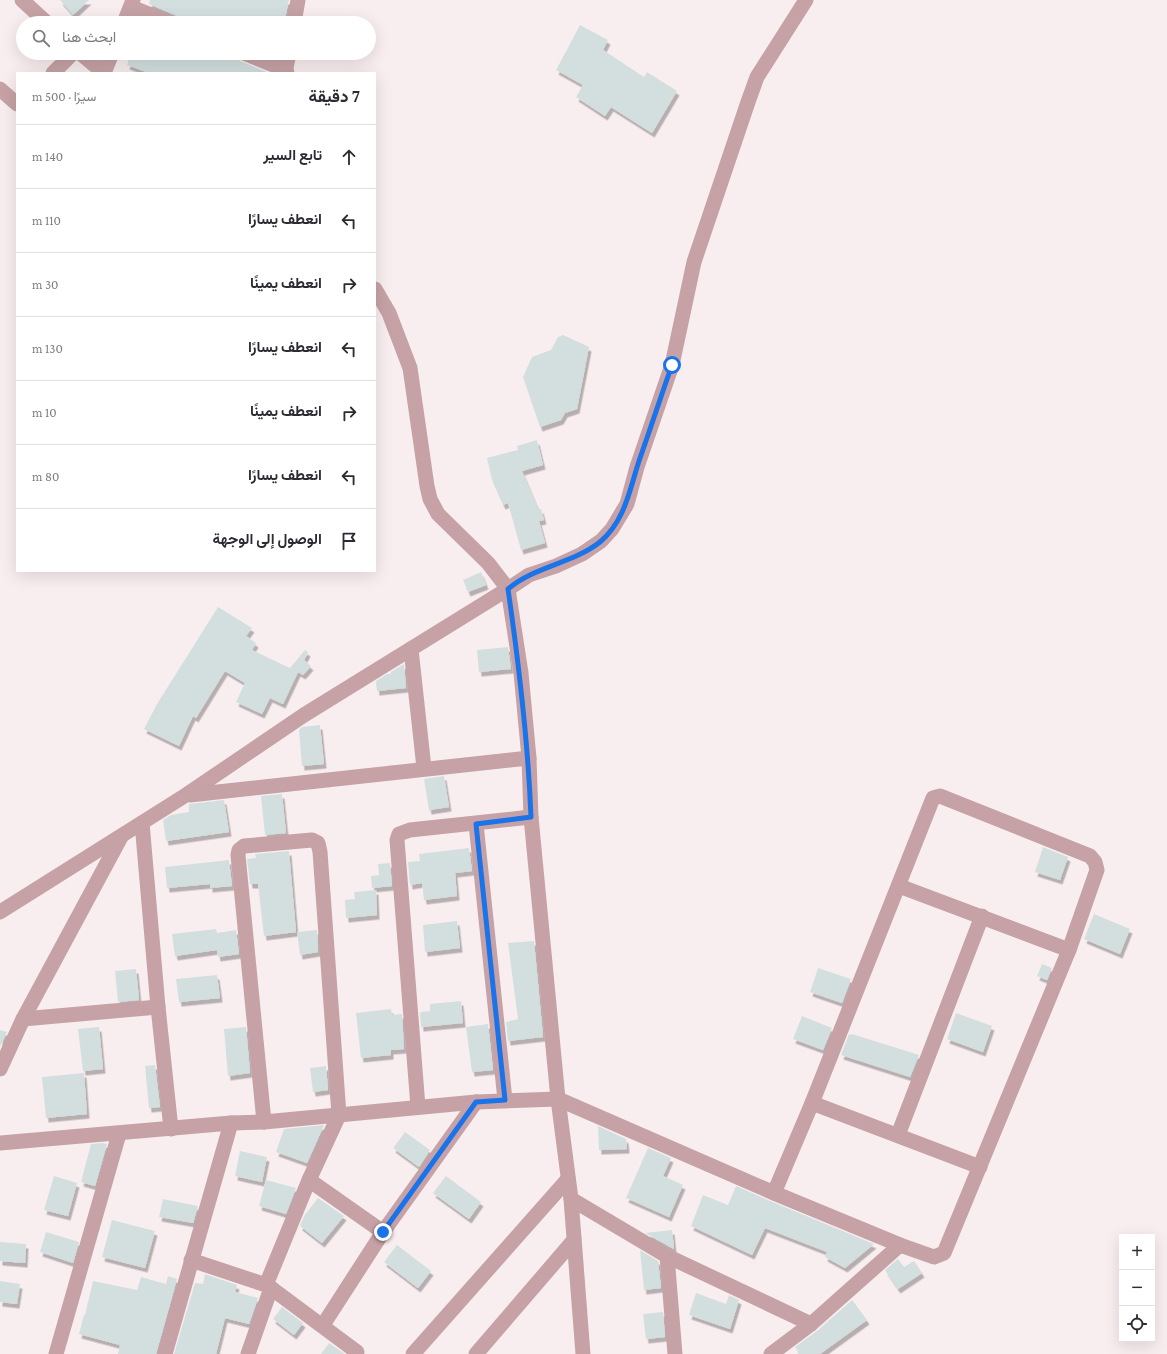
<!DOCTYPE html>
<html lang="ar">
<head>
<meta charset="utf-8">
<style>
  :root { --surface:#fff; --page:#f7f7f7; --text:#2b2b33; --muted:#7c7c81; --line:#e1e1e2 }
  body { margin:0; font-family:"Crimson Pro",Vazirmatn,serif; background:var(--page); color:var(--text); direction:rtl }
  .controls { position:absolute; right:12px; bottom:12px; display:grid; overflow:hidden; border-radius:0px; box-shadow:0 4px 16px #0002 }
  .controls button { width:36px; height:36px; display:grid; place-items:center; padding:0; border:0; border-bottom:1px solid var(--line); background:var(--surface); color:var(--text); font:20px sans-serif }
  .stop { position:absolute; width:12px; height:12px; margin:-9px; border:3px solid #1a73e8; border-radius:50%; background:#fff }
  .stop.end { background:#1a73e8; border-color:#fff; box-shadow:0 1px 4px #0008 }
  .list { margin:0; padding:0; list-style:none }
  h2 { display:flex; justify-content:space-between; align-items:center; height:52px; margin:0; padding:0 16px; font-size:17px }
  h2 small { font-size:13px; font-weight:400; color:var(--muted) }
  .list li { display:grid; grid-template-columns:26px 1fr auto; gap:12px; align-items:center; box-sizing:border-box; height:64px; padding:0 16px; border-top:1px solid var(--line) }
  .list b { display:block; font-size:15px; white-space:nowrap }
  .list em { font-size:13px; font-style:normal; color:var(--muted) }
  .icon { flex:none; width:22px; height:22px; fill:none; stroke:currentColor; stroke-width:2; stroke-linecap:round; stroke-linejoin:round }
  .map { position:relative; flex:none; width:1167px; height:1354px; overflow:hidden; direction:ltr }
  .search { position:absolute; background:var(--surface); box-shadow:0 4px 16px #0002; left:16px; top:16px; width:360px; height:44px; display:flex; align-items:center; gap:10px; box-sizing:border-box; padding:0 14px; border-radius:22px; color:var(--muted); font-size:15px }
  .panel { position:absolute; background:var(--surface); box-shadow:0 4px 16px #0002; left:16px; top:72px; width:360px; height:500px; border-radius:0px; direction:rtl }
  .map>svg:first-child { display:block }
  .building { fill:#d3dfdf; filter:url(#shadow) }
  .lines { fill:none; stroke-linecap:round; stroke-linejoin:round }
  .minor { stroke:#c6a2a6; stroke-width:15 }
  .route { stroke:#1a73e8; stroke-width:5 }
</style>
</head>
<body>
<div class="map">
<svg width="1167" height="1354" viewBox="0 0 1167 1354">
  <defs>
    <filter id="shadow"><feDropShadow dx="2.5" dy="4.5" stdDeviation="0" flood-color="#0004"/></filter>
  </defs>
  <rect width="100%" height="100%" fill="#f9eeef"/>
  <g class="building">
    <path d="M60,0H89L73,15Z"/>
    <path d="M150,0H289L284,23H252L241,19V23H180L178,18L175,15L149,4Z"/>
    <path d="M580,25L608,40L603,50L644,77L647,72L677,91L652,133L611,107L605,116L576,97L583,85L556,70Z"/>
    <path d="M131,53H235L237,58L240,61L269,73H149L127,65Z"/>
    <path d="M563,335L589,347L577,409L565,413L561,420L540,427L523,377L532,357L551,350L558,337Z"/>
    <path d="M537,440L543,465L522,471L538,509H541L544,520L539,521L545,543L521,550L508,503L503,505L492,480L487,458L518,450L517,446Z"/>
    <path d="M481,572L486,585L468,592L463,580Z"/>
    <path d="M218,607L252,628L246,636L256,643L252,650L290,668L305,650L308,652L304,660L311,666L303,675L298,672L283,704L270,698L262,714L236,702L245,683L225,671L196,718L193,716L179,746L144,729L157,704Z"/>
    <path d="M508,647L511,669L479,672L477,650Z"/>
    <path d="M404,664L406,688L377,691L376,681L387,674H391V672Z"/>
    <path d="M320,725L324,764L302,766L299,730L302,727Z"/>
    <path d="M444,776L449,807L429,810L424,779Z"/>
    <path d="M282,794L286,833L265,835L261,796Z"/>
    <path d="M224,800L229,832L166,841L163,820L171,815L189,812V804Z"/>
    <path d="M1043,847L1068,857L1060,880L1035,872Z"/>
    <path d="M469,848L472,871L455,873L457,896L424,900L422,883L410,885L408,862L420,861L419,854Z"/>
    <path d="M289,851L296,932L264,936L258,884H250L247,859L256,858L255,854Z"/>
    <path d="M229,860L232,886L210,888V884L167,888L165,867Z"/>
    <path d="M390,863L392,886L372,888L371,876L379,875L378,864Z"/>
    <path d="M376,890L377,915L346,918L345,900L355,899L354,892Z"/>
    <path d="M1094,914L1130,929L1120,954L1084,939Z"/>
    <path d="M457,921L460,948L425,952L423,925Z"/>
    <path d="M216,929L217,933L236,930L239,954L218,957L217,950L175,956L172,934Z"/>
    <path d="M317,930L318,952L300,955L297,932Z"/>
    <path d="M534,941L543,1037L508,1041L506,1022L518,1019L508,943Z"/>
    <path d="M1042,964L1052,968L1047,980L1037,976Z"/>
    <path d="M818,968L851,979L842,1003L810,992Z"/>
    <path d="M136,969L139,1000L118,1002L115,971Z"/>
    <path d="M217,975L220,998L179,1002L176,979Z"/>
    <path d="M461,1001L463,1023L421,1027L420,1012L430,1011V1004Z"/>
    <path d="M391,1009L392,1015L402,1014L404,1049L391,1050V1055L361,1058L356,1013Z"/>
    <path d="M956,1013L992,1026L983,1052L947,1039Z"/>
    <path d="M802,1016L832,1028L823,1050L793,1039Z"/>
    <path d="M488,1024L493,1070L472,1072L466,1027Z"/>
    <path d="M99,1027L103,1069L83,1071L78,1029Z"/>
    <path d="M246,1027L250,1073L228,1076L224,1029Z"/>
    <path d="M0,1030L7,1032L0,1047Z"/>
    <path d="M849,1034L852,1035V1034L919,1055L910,1077L841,1055Z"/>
    <path d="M155,1065L160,1107L149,1108L145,1066Z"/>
    <path d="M326,1066L328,1090L313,1092L310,1068Z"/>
    <path d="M84,1073L87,1114L46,1118L42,1077Z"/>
    <path d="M324,1125L307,1163L276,1152L284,1129Z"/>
    <path d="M598,1126L626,1139L627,1149L599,1150Z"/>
    <path d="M405,1132L430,1150L419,1167L393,1148Z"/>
    <path d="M102,1143L107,1144L95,1186L81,1182L91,1144Z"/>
    <path d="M648,1148L671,1158L663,1176L683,1185L669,1217L626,1198Z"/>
    <path d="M240,1151L267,1157L262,1182L235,1176Z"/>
    <path d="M54,1176L77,1183L68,1216L44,1210Z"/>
    <path d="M446,1176L481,1202L469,1219L433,1193Z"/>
    <path d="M266,1180L296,1188L286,1214L259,1206Z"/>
    <path d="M736,1186L770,1201L874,1244L845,1268L825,1257L827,1252L765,1228L752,1255L691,1226L703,1195L728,1205Z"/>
    <path d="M318,1198L344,1216L322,1243L300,1226L304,1216Z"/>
    <path d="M163,1199L198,1206L193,1223L159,1217Z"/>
    <path d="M112,1220L155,1231L145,1268L102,1257Z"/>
    <path d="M672,1230L674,1249L645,1233Z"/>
    <path d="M46,1232L79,1242L73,1263L40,1252Z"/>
    <path d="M0,1242L26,1244L25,1263L0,1261Z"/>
    <path d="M397,1245L431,1271L418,1288L384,1262Z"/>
    <path d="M640,1250L658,1261L661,1288L644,1290Z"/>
    <path d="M898,1259L904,1267L914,1261L922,1273L898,1289L885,1270Z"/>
    <path d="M205,1274L237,1285L235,1292L258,1298L249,1324L225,1318L216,1354H174L195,1283L203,1284Z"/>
    <path d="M168,1276L177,1279L156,1354H118L120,1345L79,1334L84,1315H85L93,1281L137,1290L141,1277L166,1284Z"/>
    <path d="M0,1281L20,1284L17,1304L0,1302Z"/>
    <path d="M696,1293L726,1304L729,1295L739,1300L730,1329L689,1315Z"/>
    <path d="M852,1300L867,1320L820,1354H800L795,1347L817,1331Z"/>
    <path d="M282,1307L303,1323L294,1335L273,1319Z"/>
    <path d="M663,1312L665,1337L646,1339L643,1314Z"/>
    <path d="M329,1343L345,1354H321Z"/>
  </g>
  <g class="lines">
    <g class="minor">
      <path d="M22,0L47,23"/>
      <path d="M131,7L171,23"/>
      <path d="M124,23L133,0"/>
      <path d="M294,23L298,0"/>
      <path d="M80,53L104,73"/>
      <path d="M244,53L286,70L287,73"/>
      <path d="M53,73L73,53"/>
      <path d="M104,73L112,53"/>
      <path d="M285,73L289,53"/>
      <path d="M0,89L17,104"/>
      <path d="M375,289L389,313L410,368L427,486L430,499L438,514L488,563L508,589L529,575L556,566L582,554L601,541L612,529L627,504L637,467L672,365L694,262L748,102L757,77L806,0"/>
      <path d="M411,649L424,768"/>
      <path d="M190,795L529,758"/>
      <path d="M142,823L158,1007L171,1129"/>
      <path d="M476,824L505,1100"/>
      <path d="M899,886L1069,950"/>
      <path d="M0,912L186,795L304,715L508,589L521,673L529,758L531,817L558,1099L571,1199L583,1354"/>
      <path d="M23,1019L158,1007"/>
      <path d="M0,1069L23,1019L121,837"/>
      <path d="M812,1103L980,1167"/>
      <path d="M418,1107L397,840L399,834L410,830L531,817"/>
      <path d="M898,1135L982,916"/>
      <path d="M0,1143L231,1123L264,1122L476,1102L558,1099L774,1193L900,1245L934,1257L944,1253L1069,950L1097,870L1095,862L1090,856L940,796L933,798L812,1103L774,1193"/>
      <path d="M309,1180L383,1232L476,1102"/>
      <path d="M571,1199L667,1256L811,1324"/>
      <path d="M667,1256L675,1354"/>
      <path d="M191,1260L266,1285"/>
      <path d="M271,1288L357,1352"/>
      <path d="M323,1325L383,1232"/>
      <path d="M56,1354L119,1134"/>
      <path d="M165,1354L231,1123"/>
      <path d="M248,1354L271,1288L266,1285L309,1180L339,1115L320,852L318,843L312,840L244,846L239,850L238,855L264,1122"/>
      <path d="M413,1354L568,1179"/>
      <path d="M476,1354L574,1240"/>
      <path d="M771,1354L811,1324L900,1245"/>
    </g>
  </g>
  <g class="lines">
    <path class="route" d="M383,1232L476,1102L505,1100L476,824L531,817C528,740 519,665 508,589C535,566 572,564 600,542C626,520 630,487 640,458C651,427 661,396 672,365"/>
  </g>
</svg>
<div class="controls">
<button>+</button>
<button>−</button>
<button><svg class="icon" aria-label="locate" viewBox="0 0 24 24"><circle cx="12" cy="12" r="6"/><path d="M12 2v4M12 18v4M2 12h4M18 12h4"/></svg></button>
</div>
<div class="stop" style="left:672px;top:365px"></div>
<div class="stop end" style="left:383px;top:1232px"></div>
<div class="search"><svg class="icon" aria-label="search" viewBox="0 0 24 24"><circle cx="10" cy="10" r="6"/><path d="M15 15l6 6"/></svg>ابحث هنا</div>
<section class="panel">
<h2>7 دقيقة<small>سيرًا · 500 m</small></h2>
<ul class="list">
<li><svg class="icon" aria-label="ahead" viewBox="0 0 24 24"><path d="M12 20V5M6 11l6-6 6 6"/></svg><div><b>تابع السير</b></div><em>140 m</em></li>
<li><svg class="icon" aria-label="left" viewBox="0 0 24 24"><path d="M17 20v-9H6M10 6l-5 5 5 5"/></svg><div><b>انعطف يسارًا</b></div><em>110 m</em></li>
<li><svg class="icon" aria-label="right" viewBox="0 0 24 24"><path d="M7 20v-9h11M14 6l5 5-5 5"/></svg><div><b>انعطف يمينًا</b></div><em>30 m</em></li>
<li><svg class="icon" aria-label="left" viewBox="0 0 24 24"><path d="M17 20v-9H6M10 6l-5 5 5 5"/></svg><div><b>انعطف يسارًا</b></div><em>130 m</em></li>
<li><svg class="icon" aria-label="right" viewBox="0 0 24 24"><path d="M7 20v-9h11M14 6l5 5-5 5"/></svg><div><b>انعطف يمينًا</b></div><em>10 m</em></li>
<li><svg class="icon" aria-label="left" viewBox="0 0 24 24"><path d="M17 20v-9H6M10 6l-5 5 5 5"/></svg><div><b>انعطف يسارًا</b></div><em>80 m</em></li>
<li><svg class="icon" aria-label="arrive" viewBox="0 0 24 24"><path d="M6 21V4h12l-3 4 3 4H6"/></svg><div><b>الوصول إلى الوجهة</b></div></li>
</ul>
</section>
</div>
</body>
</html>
